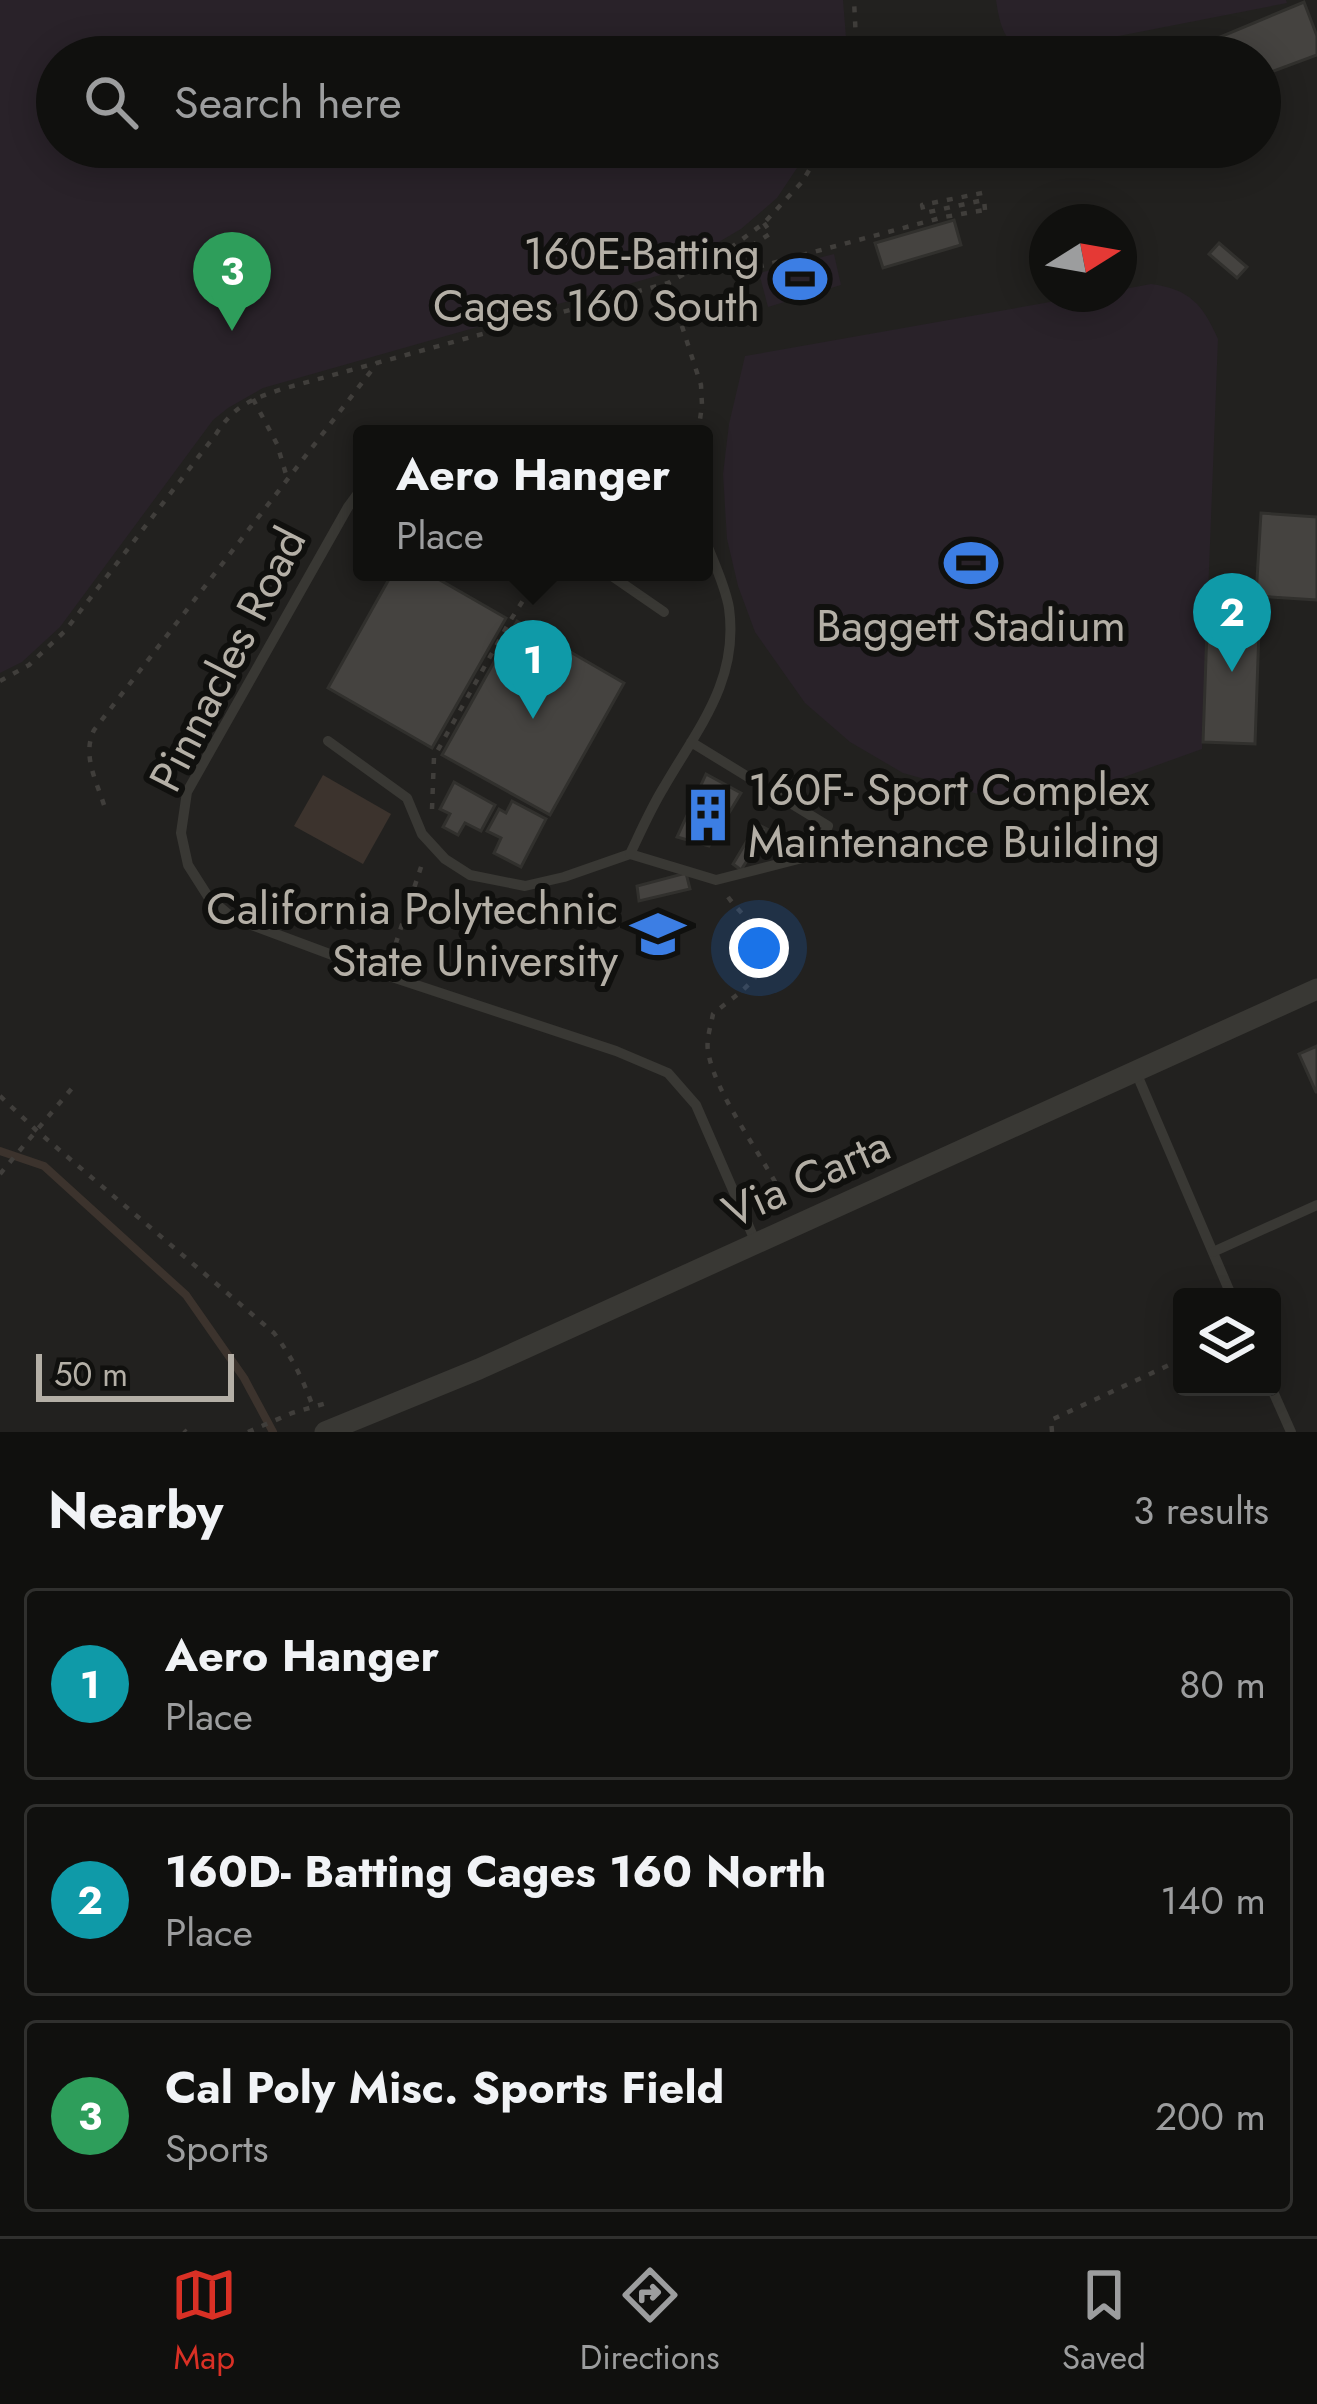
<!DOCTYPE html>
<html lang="en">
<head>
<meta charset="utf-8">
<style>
  :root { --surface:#10100e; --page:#1e1e1c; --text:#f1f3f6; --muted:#9c9d9e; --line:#30302e; --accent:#d93025 }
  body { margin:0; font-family:Jost,sans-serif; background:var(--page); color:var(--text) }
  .controls { position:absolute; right:36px; bottom:36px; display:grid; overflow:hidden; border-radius:12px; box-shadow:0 6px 30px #0003 }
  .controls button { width:108px; height:108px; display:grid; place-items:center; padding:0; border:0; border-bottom:3px solid var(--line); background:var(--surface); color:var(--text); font:60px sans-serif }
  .compass { position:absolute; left:1029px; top:204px; width:108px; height:108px; border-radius:50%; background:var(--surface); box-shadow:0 6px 30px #0003; rotate:79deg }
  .scale { position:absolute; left:36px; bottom:30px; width:198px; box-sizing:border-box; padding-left:12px; border:6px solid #b4afa6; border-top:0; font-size:33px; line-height:42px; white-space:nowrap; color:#b4afa6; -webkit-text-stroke:9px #10100e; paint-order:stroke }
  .you { position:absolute; left:759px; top:948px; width:42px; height:42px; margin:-30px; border:9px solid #fff; border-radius:50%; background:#1a73e8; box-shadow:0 0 0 18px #1a73e833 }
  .badge { display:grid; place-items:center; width:78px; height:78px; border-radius:50%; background:var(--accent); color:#fff; font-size:39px; font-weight:700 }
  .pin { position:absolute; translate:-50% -99px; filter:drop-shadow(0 3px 6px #0008) }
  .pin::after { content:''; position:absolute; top:63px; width:42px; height:36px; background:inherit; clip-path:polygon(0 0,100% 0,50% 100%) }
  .popup { position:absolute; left:353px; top:425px; width:360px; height:156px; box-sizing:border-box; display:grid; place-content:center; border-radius:12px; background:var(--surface); filter:drop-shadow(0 3px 9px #0005); font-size:39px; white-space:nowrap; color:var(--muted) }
  .popup b { font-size:45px; color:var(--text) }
  .popup::after { content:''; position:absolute; left:50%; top:100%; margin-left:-24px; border:24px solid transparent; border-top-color:var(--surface) }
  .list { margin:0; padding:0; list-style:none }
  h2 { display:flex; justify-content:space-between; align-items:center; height:156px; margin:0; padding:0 48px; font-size:51px }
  h2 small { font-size:39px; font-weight:400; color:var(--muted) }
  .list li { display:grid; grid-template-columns:78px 1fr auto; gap:36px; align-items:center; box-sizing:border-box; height:192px; margin:0 24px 24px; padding:0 24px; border:3px solid var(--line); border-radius:12px }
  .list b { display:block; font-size:45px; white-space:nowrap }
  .list p { margin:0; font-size:39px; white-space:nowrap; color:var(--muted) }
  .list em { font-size:39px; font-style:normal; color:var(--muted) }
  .icon { flex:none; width:66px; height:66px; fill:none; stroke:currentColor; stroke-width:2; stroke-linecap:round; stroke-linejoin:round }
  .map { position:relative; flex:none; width:1317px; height:1432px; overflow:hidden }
  .search { position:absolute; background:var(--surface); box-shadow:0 6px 30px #0003; left:36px; right:36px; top:36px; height:132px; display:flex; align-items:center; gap:30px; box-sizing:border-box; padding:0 42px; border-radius:66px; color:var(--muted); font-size:45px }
  .sheet { height:804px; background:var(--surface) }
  nav { display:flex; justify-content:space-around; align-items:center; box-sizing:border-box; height:168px; border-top:3px solid var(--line); background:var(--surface); font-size:33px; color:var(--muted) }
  nav a { display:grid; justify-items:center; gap:6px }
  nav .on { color:var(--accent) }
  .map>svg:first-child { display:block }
  .built { fill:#22211f; fill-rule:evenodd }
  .green { fill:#292229 }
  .water { fill:#3c332d }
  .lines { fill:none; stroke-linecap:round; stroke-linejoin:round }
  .stream { stroke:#3c332d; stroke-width:8 }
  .building { fill:#454340; stroke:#31302d; stroke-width:3 }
  .path { stroke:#403e3b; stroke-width:4.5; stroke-dasharray:6 9; stroke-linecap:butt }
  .lane { stroke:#393834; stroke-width:10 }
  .street { stroke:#393834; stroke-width:21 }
  .labels { text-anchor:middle; stroke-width:12; stroke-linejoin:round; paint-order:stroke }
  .poi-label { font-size:45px; fill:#b4afa6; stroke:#10100e; text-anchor:end }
  .street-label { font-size:45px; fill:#b4afa6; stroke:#10100e }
</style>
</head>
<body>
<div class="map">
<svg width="1317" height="1432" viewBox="0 0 1317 1432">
  <rect width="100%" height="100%" fill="#151513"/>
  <path class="built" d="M0,0H1317V1432H0ZM57,57H1260V147H57ZM1047,222H1119V294H1047ZM362,434H704V572H362ZM1182,1297H1272V1387H1182Z"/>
  <g class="green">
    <path d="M0,0H843L846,37L841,57H57V147H811L777,198L741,229L664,274L263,388L228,408L213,420L60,627L22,662L0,673Z"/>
    <path d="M996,0H1286L1287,3L1037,52C1005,50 1000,27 996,0Z"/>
    <path d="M834,254L841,285L768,307L759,273Z"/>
    <path d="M1151,284C1190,289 1203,305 1218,339L1202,749L1113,781L1062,795L978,794L903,773L850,742L805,703L755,632L738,586L727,539L723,474L729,424L745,356L1095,294H1119V290Z"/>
  </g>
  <path class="water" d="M323,775L391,814L363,864L294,826Z"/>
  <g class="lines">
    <path class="stream" d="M0,1151L44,1166L186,1295L244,1378L273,1432"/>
  </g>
  <g class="building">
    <path d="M1304,2L1317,36V55L1260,76V57H1200L1196,47Z"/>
    <path d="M954,220L961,245L883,268L875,243Z"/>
    <path d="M1219,243L1247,267L1237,278L1209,254Z"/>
    <path d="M1261,513L1317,517V600L1256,596Z"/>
    <path d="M393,572H426L506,618L432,748L328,688Z"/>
    <path d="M1208,600L1260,602L1255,744L1203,742Z"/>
    <path d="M517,621L624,683L550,815L442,755Z"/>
    <path d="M706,774L741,793L709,846L677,837Z"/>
    <path d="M454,782L495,805L481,831L465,823L458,835L443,827L450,814L440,809Z"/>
    <path d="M512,801L546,819L521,867L494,853L501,838L487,831L499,809L506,813Z"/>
    <path d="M757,824L767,829L741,870L733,864Z"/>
    <path d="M686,873L690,889L639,901L637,886Z"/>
    <path d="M1317,1046V1092H1316L1299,1054Z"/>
  </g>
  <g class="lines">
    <g class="path">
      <path d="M853,57L856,40L854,0"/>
      <path d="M985,210L984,200L924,213L922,205L987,192"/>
      <path d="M764,223L771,233L739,254L754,268L944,217L985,210"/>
      <path d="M668,283L701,385L702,405L698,434"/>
      <path d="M253,399L277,444L288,481"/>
      <path d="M0,681L29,665L65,631L216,434C235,405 250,400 282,389L668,283L729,249L764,223L802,182L823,147"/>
      <path d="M104,805C96,780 82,755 94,730L378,362"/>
      <path d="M432,809L434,757L510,621L541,572"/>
      <path d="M728,897C736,908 746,917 754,927C785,969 739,991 713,1014C711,1025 706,1040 708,1051C715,1096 766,1159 786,1203"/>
      <path d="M391,958L423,861"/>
      <path d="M0,1096L36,1130L274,1333C292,1357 304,1381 314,1410"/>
      <path d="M0,1174L73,1087"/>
      <path d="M184,1430L186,1432"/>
      <path d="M248,1432L292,1413L330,1402"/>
      <path d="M1052,1432L1051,1420L1182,1359"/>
    </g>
    <g class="lane">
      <path d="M362,488L348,507L187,792L181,833L188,865L209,898L233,918L386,975L616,1051L668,1073L696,1105L756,1243"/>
      <path d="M606,572L664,612"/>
      <path d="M328,741L407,798L422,834L445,859L470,875L525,886L564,877L630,854"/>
      <path d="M691,742L828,826L814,855L716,880L630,854C641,831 651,808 664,787C698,728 739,681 729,608C725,584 712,559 704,537"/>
      <path d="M1135,1070L1232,1297"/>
      <path d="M1213,1252L1317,1205"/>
      <path d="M1271,1387L1291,1432"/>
    </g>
    <path class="street" d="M325,1432L479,1369L1317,989"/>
  </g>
  <defs>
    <symbol id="stadium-bare" viewBox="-9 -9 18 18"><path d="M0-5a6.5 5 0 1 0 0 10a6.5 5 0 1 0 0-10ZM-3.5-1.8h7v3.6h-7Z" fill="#3c7ee4" stroke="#10100e" stroke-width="2.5" paint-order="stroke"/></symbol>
    <symbol id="building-bare" viewBox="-9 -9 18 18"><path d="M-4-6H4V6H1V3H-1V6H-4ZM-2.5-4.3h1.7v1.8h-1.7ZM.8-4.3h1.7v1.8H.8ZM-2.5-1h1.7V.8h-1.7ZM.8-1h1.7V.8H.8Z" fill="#3c7ee4" stroke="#10100e" stroke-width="2.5" paint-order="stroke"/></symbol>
    <symbol id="university-bare" viewBox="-9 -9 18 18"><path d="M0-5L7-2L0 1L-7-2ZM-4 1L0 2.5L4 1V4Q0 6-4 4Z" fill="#3c7ee4" stroke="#10100e" stroke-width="2.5" paint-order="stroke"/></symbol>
  </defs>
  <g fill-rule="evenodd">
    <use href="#stadium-bare" x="762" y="241" width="76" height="76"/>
    <use href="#stadium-bare" x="933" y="525" width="76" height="76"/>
    <use href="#building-bare" x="670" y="777" width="76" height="76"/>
    <use href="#university-bare" x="620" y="896" width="76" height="76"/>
  </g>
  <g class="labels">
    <g class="poi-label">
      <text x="760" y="269">160E-Batting<tspan x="760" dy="52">Cages 160 South</tspan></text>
      <text x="971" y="641" text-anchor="middle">Baggett Stadium</text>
      <text x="748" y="805" text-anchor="start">160F- Sport Complex<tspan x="748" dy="52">Maintenance Building</tspan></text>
      <text x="618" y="924">California Polytechnic<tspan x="618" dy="52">State University</tspan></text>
    </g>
    <g class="street-label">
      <text transform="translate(227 659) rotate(-63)" y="16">Pinnacles Road</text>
      <text transform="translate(806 1178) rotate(-24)" y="16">Via Carta</text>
    </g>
  </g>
</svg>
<div class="controls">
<button><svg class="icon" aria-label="layers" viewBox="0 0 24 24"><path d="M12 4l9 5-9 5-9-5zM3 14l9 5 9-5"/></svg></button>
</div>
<svg class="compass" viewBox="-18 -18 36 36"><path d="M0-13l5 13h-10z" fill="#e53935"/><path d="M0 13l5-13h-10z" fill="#9c9d9e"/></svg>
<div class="scale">50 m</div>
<div class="you"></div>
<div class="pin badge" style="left:533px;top:719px;background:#0f9aa8">1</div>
<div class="popup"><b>Aero Hanger</b>Place</div>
<div class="pin badge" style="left:1232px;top:672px;background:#0f9aa8">2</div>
<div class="pin badge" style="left:232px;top:331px;background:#2e9e5b">3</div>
<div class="search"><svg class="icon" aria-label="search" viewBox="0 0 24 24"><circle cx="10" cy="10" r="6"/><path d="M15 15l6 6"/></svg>Search here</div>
</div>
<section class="sheet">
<h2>Nearby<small>3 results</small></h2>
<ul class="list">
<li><span class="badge" style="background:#0f9aa8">1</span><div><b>Aero Hanger</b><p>Place</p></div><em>80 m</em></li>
<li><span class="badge" style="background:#0f9aa8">2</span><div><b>160D- Batting Cages 160 North</b><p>Place</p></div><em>140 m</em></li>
<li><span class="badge" style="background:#2e9e5b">3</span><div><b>Cal Poly Misc. Sports Field</b><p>Sports</p></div><em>200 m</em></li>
</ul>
</section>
<nav>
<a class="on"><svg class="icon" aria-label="map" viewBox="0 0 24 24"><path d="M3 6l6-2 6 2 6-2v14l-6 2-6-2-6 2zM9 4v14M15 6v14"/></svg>Map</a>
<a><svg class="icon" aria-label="directions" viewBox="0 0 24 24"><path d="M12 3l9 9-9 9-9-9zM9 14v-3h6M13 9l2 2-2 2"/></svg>Directions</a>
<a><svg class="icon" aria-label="saved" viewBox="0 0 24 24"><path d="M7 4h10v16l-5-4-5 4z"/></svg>Saved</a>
</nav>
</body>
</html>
